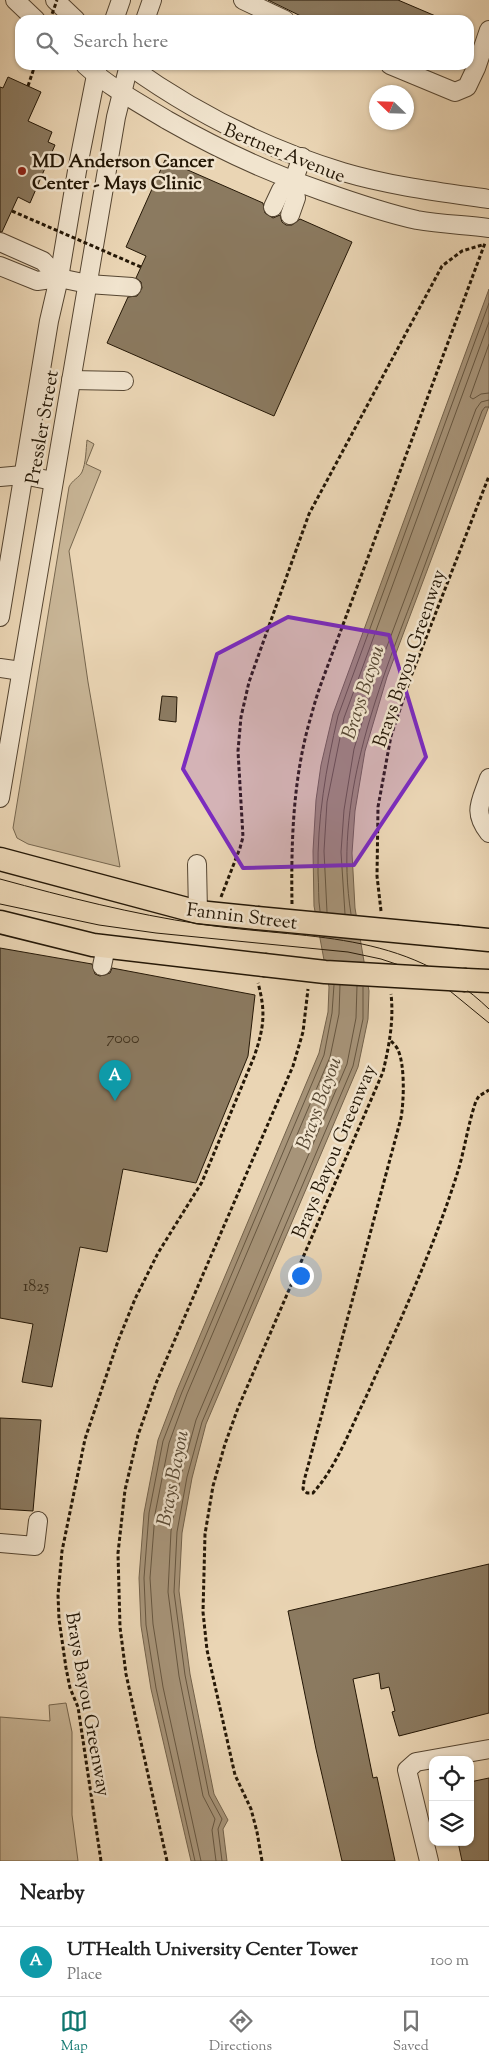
<!DOCTYPE html>
<html lang="en">
<head>
<meta charset="utf-8">
<style>
  :root { --surface:#fff; --page:#f6f6f6; --text:#222; --muted:#767676; --line:#e0e0e0; --accent:#0f766e }
  body { margin:0; font-family:"Sorts Mill Goudy",serif; background:var(--page); color:var(--text) }
  .controls { position:absolute; right:15px; bottom:15px; display:grid; overflow:hidden; border-radius:10px; box-shadow:0 1px 4px #0004 }
  .controls button { width:45px; height:45px; display:grid; place-items:center; padding:0; border:0; border-bottom:1px solid var(--line); background:var(--surface); color:var(--text); font:25px sans-serif }
  .compass { position:absolute; left:369px; top:85px; width:45px; height:45px; border-radius:50%; background:var(--surface); box-shadow:0 1px 4px #0004; rotate:293deg }
  .you { position:absolute; left:300px; top:1275px; width:18px; height:18px; margin:-12px; border:4px solid #fff; border-radius:50%; background:#1a73e8; box-shadow:0 0 0 8px #1a73e833 }
  .badge { display:grid; place-items:center; width:32px; height:32px; border-radius:50%; background:var(--accent); color:#fff; font-size:16px; font-weight:700 }
  .pin { position:absolute; translate:-50% -41px; filter:drop-shadow(0 1px 2px #0008) }
  .pin::after { content:''; position:absolute; top:26px; width:18px; height:15px; background:inherit; clip-path:polygon(0 0,100% 0,50% 100%) }
  .list { margin:0; padding:0; list-style:none }
  h2 { display:flex; justify-content:space-between; align-items:center; height:65px; margin:0; padding:0 20px; font-size:21px }
  h2 small { font-size:16px; font-weight:400; color:var(--muted) }
  .list li { display:grid; grid-template-columns:32px 1fr auto; gap:15px; align-items:center; box-sizing:border-box; height:70px; padding:0 20px; border-top:1px solid var(--line) }
  .list b { display:block; font-size:19px; white-space:nowrap }
  .list p { margin:0; font-size:16px; white-space:nowrap; color:var(--muted) }
  .list em { font-size:16px; font-style:normal; color:var(--muted) }
  .icon { flex:none; width:28px; height:28px; fill:none; stroke:currentColor; stroke-width:2; stroke-linecap:round; stroke-linejoin:round }
  .map { position:relative; flex:none; width:489px; height:1861px; overflow:hidden }
  .search { position:absolute; background:var(--surface); box-shadow:0 1px 4px #0004; left:15px; right:15px; top:15px; height:55px; display:flex; align-items:center; gap:12px; box-sizing:border-box; padding:0 18px; border-radius:15px; color:var(--muted); font-size:19px }
  .sheet { height:135px; background:var(--surface) }
  nav { display:flex; justify-content:space-around; align-items:center; box-sizing:border-box; height:70px; border-top:1px solid var(--line); background:var(--surface); font-size:14px; color:var(--muted) }
  nav a { display:grid; justify-items:center; gap:2px }
  nav .on { color:var(--accent) }
  .map>svg:first-child { display:block }
  .green { fill:#c8b596; stroke:#76664e }
  .water { fill:#a79479; stroke:#73624b }
  .lines { fill:none; stroke-linecap:round; stroke-linejoin:round }
  .shore { stroke:#665640; stroke-width:1 }
  .building { fill:#8b7a60; stroke:#241706 }
  .minor-casing { stroke:#564632; stroke-width:20 }
  .major-casing { stroke:#241706; stroke-width:25 }
  .path { stroke:#241706; stroke-width:3; stroke-dasharray:4 2.5; stroke-linecap:butt }
  .minor { stroke:#f1e4ce; stroke-width:18 }
  .major { stroke:#ead5b4; stroke-width:22 }
  .tram { stroke:#241706; stroke-width:1 }
  .major-bridge-casing { stroke:#241706; stroke-width:25; stroke-linecap:butt }
  .path-bridge { stroke:#241706; stroke-width:3; stroke-dasharray:4 2.5; stroke-linecap:butt }
  .major-bridge { stroke:#ead5b4; stroke-width:22 }
  .marked { fill:#7b2cbf; fill-opacity:0.2; stroke:#7b2cbf; stroke-width:4; stroke-linejoin:round }
  .poi-dot { fill:#8f2418; stroke:#f1e4ce; stroke-width:2 }
  .labels { text-anchor:middle; stroke-width:5; stroke-linejoin:round; paint-order:stroke }
  .number-label { font-size:16px; fill:#3e301c }
  .street-label { font-size:19px; fill:#241706; stroke:#f1e4ce }
  .poi-label { font-size:19px; font-weight:bold; fill:#241706; stroke:#f1e4ce; text-anchor:start }
  .water-label { font-size:20px; font-style:italic; fill:#584934; stroke:#f1e4ce }
</style>
</head>
<body>
<div class="map">
<svg width="489" height="1861" viewBox="0 0 489 1861">
  <rect width="100%" height="100%" fill="#ead5b4"/>
  <filter id="stains"><feTurbulence type="fractalNoise" baseFrequency=".004" numOctaves="4"/><feColorMatrix values="0 0 0 0 .2 0 0 0 0 .09 0 0 0 0 .02 0 0 0 .5 -.17"/></filter>
  <radialGradient id="worn" r=".72"><stop offset=".6" stop-color="#630" stop-opacity="0"/><stop offset="1" stop-color="#630" stop-opacity=".3"/></radialGradient>
  <g class="green">
    <path d="M87,440L94,444L86,464L101,471L69,551L88,682L120,867L28,844L17,838L13,828L69,487C72,480 79,478 82,472C86,463 86,449 87,440Z"/>
    <path d="M66,1703L72,1732V1815L78,1861H0V1717L50,1721L49,1705Z"/>
  </g>
  <path class="water" d="M489,289V406L387,677L365,751L355,811L352,853L355,908L369,991L368,1019L358,1067L206,1424L192,1478L182,1533L179,1591L190,1674L214,1794L228,1820L223,1829L227,1861H191L151,1689L141,1626L139,1578L144,1513L158,1440L177,1390L319,1053L328,1012L329,987L314,906L313,851L316,800L321,765L333,714Z"/>
  <g class="lines">
    <g class="shore">
      <path d="M489,344L470,397L473,399L481,394L489,393"/>
      <path d="M320,911C318,899 319,886 318,873C317,819 326,768 338,716L489,303"/>
      <path d="M327,912L324,851L327,802L344,718L489,322"/>
      <path d="M345,914L341,852L344,810L354,749L377,673L476,409L481,402L489,400"/>
      <path d="M351,914C333,802 376,694 415,592C437,531 460,471 482,411L485,407H489"/>
      <path d="M195,1861L156,1688L146,1625L144,1578L149,1513L163,1441L182,1392L324,1055L332,1013L334,985"/>
      <path d="M201,1861L163,1687L153,1624L150,1578L155,1514L169,1443L187,1394L330,1057L339,1014L340,985"/>
      <path d="M216,1861L212,1830L215,1819L203,1796L179,1676L168,1592L171,1531L181,1475L196,1420L347,1064L356,1018L357,986"/>
      <path d="M222,1861L218,1829L222,1819L209,1795L185,1675L174,1592L177,1532L187,1477L202,1422L353,1066L363,1019V987"/>
    </g>
  </g>
  <g class="building">
    <path d="M268,0H398L445,20H309Z"/>
    <path d="M8,77L41,92L28,121L52,132L48,142L55,145L30,203L18,197L2,232H0V87L3,88Z"/>
    <path d="M165,160L263,203L265,213L273,218L280,215L282,222L286,225H292L300,219L352,242L274,416L107,343L128,297L137,296L142,288L141,282L136,278L146,256L126,247Z"/>
    <path d="M162,696L177,697L176,722L159,720Z"/>
    <path d="M0,948L92,964L95,974L100,976L110,973L112,968L255,995L248,1056L196,1183L123,1169L107,1252L80,1247L52,1387L22,1382L33,1324L0,1318Z"/>
    <path d="M0,1418L41,1420L33,1511L0,1509Z"/>
    <path d="M489,1564V1713L399,1736L392,1712L395,1711L389,1687L381,1689L379,1673L353,1679L373,1778L377,1777L395,1861H342L316,1749L288,1611Z"/>
    <path d="M489,1778V1861H462L458,1842H470V1782Z"/>
  </g>
  <g class="lines">
    <defs>
      <g id="minor">
        <path d="M15,0L36,20"/>
        <path d="M55,0L76,20"/>
        <path d="M243,0L285,20"/>
        <path d="M114,20L121,0"/>
        <path d="M145,20L152,0"/>
        <path d="M85,65C109,87 139,103 167,120C218,149 267,172 322,191C353,202 385,213 417,220C440,224 465,225 489,228"/>
        <path d="M128,65C192,111 267,149 343,172C390,186 440,192 489,199"/>
        <path d="M390,65L455,92L467,87L476,68L489,30"/>
        <path d="M273,207L281,190L293,182"/>
        <path d="M290,215L296,198L293,182L302,157"/>
        <path d="M0,242L43,261L59,278"/>
        <path d="M0,266L37,281L59,278L88,284L132,287"/>
        <path d="M71,380L124,381"/>
        <path d="M0,477L23,475L53,481"/>
        <path d="M0,617L49,321L59,278L77,171L98,65"/>
        <path d="M0,668L21,671"/>
        <path d="M489,778C481,802 472,811 489,833"/>
        <path d="M0,798L116,117L129,65"/>
        <path d="M197,864L198,912"/>
        <path d="M102,966L106,947"/>
        <path d="M0,1543L35,1546L38,1521"/>
        <path d="M429,1861L407,1770L416,1762L489,1749"/>
      </g>
      <g id="major">
        <path d="M0,859L198,912L257,918"/>
        <path d="M0,922L93,945L264,965"/>
        <path d="M458,937L489,940"/>
        <path d="M466,980L489,981"/>
      </g>
    </defs>
    <use href="#minor" class="minor-casing"/>
    <use href="#major" class="major-casing"/>
    <g class="path">
      <path d="M28,86L35,65"/>
      <path d="M221,897L240,848L243,837L238,751L241,717L249,682L260,651L309,514L442,266L462,251L482,245"/>
      <path d="M292,904C291,840 293,775 312,713C316,697 322,681 328,665L485,243"/>
      <path d="M381,911L377,876L378,807L391,736L410,679L489,476"/>
      <path d="M391,1041C393,1043 397,1047 398,1050C405,1065 404,1101 401,1118L304,1481L303,1489L307,1493H313C337,1466 350,1429 366,1397C399,1323 434,1248 458,1171C465,1148 468,1124 476,1101L479,1096L489,1090"/>
      <path d="M101,1861L78,1707L70,1688L66,1668L59,1619L58,1595L62,1551L85,1439L118,1341L135,1299L158,1253L202,1182L254,1057C264,1028 266,1012 258,983"/>
      <path d="M167,1861L126,1674L120,1627L118,1553L125,1490L138,1435L157,1381L293,1066L303,1032L308,989"/>
      <path d="M262,1861L257,1832L251,1809L235,1775L207,1650L203,1612L205,1534L213,1486L225,1444L238,1408L383,1072C389,1046 394,1021 391,994"/>
    </g>
    <use href="#minor" class="minor"/>
    <use href="#major" class="major"/>
    <g class="tram">
      <path d="M0,879C66,897 132,914 200,924C306,940 405,928 489,1009"/>
      <path d="M0,904L99,925L156,933L348,952L381,959L408,968L450,991L489,1023"/>
    </g>
    <defs>
      <g id="major-bridge">
        <path d="M257,918L458,937"/>
        <path d="M264,965L325,972L466,980"/>
      </g>
    </defs>
    <use href="#major-bridge" class="major-bridge-casing"/>
    <g class="path-bridge">
      <path d="M50,20L57,0"/>
      <path d="M12,211L141,267"/>
    </g>
    <use href="#major-bridge" class="major-bridge"/>
  </g>
  <path class="marked" d="M288,617L389,635L426,757L354,865L243,868L183,769L217,654Z"/>
  <circle class="poi-dot" cx="22" cy="171" r="5"/>
  <g class="labels">
    <g class="number-label">
      <text x="123" y="1043">7000</text>
      <text x="36" y="1291">1825</text>
    </g>
    <g class="street-label">
      <text transform="translate(285 152) rotate(22)" y="7">Bertner Avenue</text>
      <text transform="translate(41 427) rotate(-80)" y="7">Pressler Street</text>
      <text transform="translate(408 658) rotate(-71)" y="7">Brays Bayou Greenway</text>
      <text transform="translate(242 915) rotate(7)" y="7">Fannin Street</text>
      <text transform="translate(333 1151) rotate(-67)" y="7">Brays Bayou Greenway</text>
      <text transform="translate(89 1704) rotate(80)" y="7">Brays Bayou Greenway</text>
    </g>
    <g class="poi-label">
      <text x="32" y="167">MD Anderson Cancer<tspan x="32" dy="22">Center - Mays Clinic</tspan></text>
    </g>
    <g class="water-label">
      <text transform="translate(362 692) rotate(-72)" y="7">Brays Bayou</text>
      <text transform="translate(318 1103) rotate(-70)" y="7">Brays Bayou</text>
      <text transform="translate(172 1478) rotate(-79)" y="7">Brays Bayou</text>
    </g>
  </g>
  <rect width="100%" height="100%" filter="url(#stains)"/>
  <rect width="100%" height="100%" fill="url(#worn)"/>
</svg>
<div class="controls">
<button><svg class="icon" aria-label="locate" viewBox="0 0 24 24"><circle cx="12" cy="12" r="6"/><path d="M12 2v4M12 18v4M2 12h4M18 12h4"/></svg></button>
<button><svg class="icon" aria-label="layers" viewBox="0 0 24 24"><path d="M12 4l9 5-9 5-9-5zM3 14l9 5 9-5"/></svg></button>
</div>
<svg class="compass" viewBox="-18 -18 36 36"><path d="M0-13l5 13h-10z" fill="#e53935"/><path d="M0 13l5-13h-10z" fill="#767676"/></svg>
<div class="you"></div>
<div class="pin badge" style="left:115px;top:1101px;background:#0f9aa8">A</div>
<div class="search"><svg class="icon" aria-label="search" viewBox="0 0 24 24"><circle cx="10" cy="10" r="6"/><path d="M15 15l6 6"/></svg>Search here</div>
</div>
<section class="sheet">
<h2>Nearby<small></small></h2>
<ul class="list">
<li><span class="badge" style="background:#0f9aa8">A</span><div><b>UTHealth University Center Tower</b><p>Place</p></div><em>100 m</em></li>
</ul>
</section>
<nav>
<a class="on"><svg class="icon" aria-label="map" viewBox="0 0 24 24"><path d="M3 6l6-2 6 2 6-2v14l-6 2-6-2-6 2zM9 4v14M15 6v14"/></svg>Map</a>
<a><svg class="icon" aria-label="directions" viewBox="0 0 24 24"><path d="M12 3l9 9-9 9-9-9zM9 14v-3h6M13 9l2 2-2 2"/></svg>Directions</a>
<a><svg class="icon" aria-label="saved" viewBox="0 0 24 24"><path d="M7 4h10v16l-5-4-5 4z"/></svg>Saved</a>
</nav>
</body>
</html>
